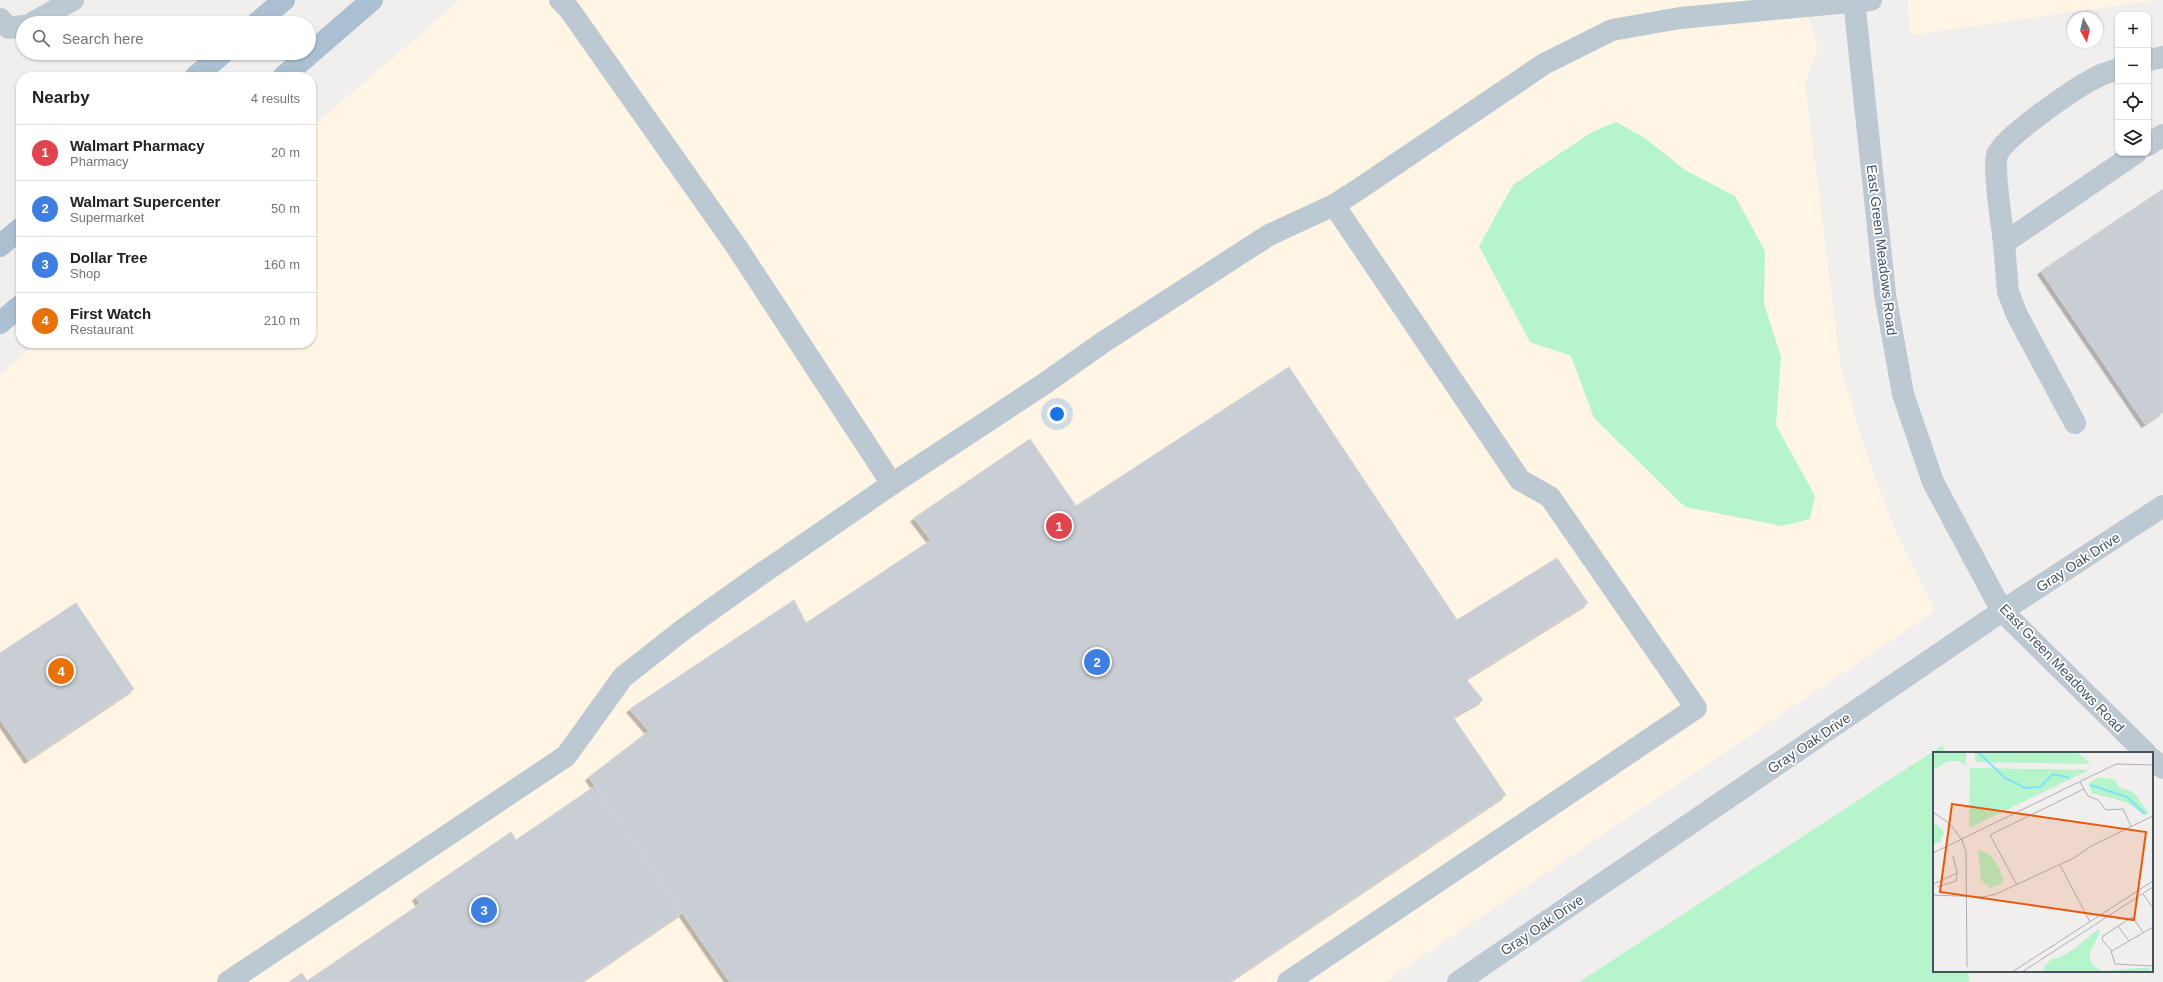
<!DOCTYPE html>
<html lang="en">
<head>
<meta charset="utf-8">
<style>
  :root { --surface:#fff; --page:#f6f6f6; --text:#202124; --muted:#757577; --line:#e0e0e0; --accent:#db2777 }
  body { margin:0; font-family:Helvetica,sans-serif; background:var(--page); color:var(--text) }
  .controls { position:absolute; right:12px; top:12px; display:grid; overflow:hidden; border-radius:8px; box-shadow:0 1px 3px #0004 }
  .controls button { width:36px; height:36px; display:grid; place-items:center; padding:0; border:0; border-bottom:1px solid var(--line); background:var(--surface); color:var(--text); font:20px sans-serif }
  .compass { position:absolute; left:2067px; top:12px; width:36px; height:36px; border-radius:50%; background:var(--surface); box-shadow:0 1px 3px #0004; rotate:172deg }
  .you { position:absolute; left:1057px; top:414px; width:14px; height:14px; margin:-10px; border:3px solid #fff; border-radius:50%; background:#1a73e8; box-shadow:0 0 0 6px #1a73e833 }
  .badge { display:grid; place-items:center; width:26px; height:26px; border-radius:50%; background:var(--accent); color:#fff; font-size:13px; font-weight:700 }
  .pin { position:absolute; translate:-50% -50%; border:2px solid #fff; box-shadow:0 1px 4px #0006 }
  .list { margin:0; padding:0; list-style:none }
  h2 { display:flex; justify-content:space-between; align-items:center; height:52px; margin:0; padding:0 16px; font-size:17px }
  h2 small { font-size:13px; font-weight:400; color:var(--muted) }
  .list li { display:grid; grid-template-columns:26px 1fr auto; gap:12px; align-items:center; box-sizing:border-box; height:56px; padding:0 16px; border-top:1px solid var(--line) }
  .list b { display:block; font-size:15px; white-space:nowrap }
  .list p { margin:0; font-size:13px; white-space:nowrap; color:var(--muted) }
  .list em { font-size:13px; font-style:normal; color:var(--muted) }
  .icon { flex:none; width:22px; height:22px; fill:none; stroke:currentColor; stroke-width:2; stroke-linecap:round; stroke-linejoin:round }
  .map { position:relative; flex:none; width:2163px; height:982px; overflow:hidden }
  .search { position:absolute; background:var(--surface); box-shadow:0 1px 3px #0004; left:16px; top:16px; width:300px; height:44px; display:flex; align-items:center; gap:10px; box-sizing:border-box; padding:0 14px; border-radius:22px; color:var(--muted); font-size:15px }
  .panel { position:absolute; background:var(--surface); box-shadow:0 1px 3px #0004; left:16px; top:72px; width:300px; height:276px; border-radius:16px }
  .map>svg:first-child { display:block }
  .commercial { fill:#fef5e4 }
  .green { fill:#b6f4cb }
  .building { fill:#c9ced4; stroke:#d1d4da; filter:url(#shadow) }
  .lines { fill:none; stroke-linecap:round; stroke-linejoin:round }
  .minor { stroke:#bcc9d2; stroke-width:22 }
  .major { stroke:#aabfd1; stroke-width:22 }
  .labels { text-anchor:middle; stroke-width:3.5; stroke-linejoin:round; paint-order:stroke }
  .street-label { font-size:14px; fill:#44535e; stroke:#fff }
  .inset-river { fill:none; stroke:#7ee3f7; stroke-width:2 }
  .inset-road { fill:none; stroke:#acb0b4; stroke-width:1 }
  .view { fill:#e8590c; fill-opacity:0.15; stroke:#e8590c; stroke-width:2 }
  .inset-edge { fill:none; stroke:#44535e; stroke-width:2 }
</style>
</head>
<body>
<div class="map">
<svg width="2163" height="982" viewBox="0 0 2163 982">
  <defs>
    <filter id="shadow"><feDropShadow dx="-3.5" dy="3.5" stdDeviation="0" flood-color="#0004"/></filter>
  </defs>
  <rect width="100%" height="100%" fill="#f1eeee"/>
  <g class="commercial">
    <path d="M460,0H1804L1818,49L1805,83L1841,369L1864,447L1894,528L1935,611L1384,982H0V376L36,343H311V128Z"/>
    <path d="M1907,0H2157L1911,35Z"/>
  </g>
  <g class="green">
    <path d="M1616,122L1645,138L1685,170L1735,196L1765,251L1764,304L1781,357L1776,425L1815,496L1810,519L1782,526L1685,507L1594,418L1571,356L1530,342L1479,246L1513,185L1592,132Z"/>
    <path d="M1943,745L1944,753H1934V971H1968L1969,982H1579Z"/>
  </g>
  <g class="building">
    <path d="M2163,189V412L2145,424L2041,271Z"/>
    <path d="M1289,367L1457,620L1557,558L1588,603L1466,679L1483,700L1453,717L1506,795L1229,982H730L589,777L649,731L630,709L794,600L806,623L931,540L914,518L1030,439L1076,506Z"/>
    <path d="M76,603L134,689L28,760L0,719V653Z"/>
    <path d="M595,786L682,913L581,982H289L302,973L307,981L420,904L416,897L511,832L516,840Z"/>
  </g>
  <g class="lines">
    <g class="minor">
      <path d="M560,0L569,9L736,246L892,484"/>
      <path d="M1854,0L1885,294L1903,394L1933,482L2002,611L2146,753"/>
      <path d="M0,19L9,28L23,26"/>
      <path d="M32,23L73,0"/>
      <path d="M2148,60L2163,57"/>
      <path d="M2118,69C2110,72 2102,74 2095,78C2077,87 2003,137 1997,155C1993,168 2002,226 2004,243L2136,153"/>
      <path d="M2148,145L2163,135"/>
      <path d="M2004,243L2008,292L2017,315L2075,423"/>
      <path d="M2152,759L2163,768"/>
      <path d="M228,982L566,756L623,677L684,629L754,579L892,484L1041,386L1105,341L1269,235L1334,205L1353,193L1544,64L1612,30L1680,18L1871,0"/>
      <path d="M1288,982L1696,708L1550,497L1520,480L1334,205"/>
      <path d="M1458,982L2002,611L2163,506"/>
    </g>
    <g class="major">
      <path d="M257,23L284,0"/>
      <path d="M195,77L223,53"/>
      <path d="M283,77L372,0"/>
      <path d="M0,246L21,228"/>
      <path d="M0,323L21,305"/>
    </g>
  </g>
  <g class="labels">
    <g class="street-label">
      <text transform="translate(1882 250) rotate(83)" y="5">East Green Meadows Road</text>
      <text transform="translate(2078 562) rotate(-33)" y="5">Gray Oak Drive</text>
      <text transform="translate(2062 668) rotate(46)" y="5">East Green Meadows Road</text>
      <text transform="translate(1809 743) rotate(-34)" y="5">Gray Oak Drive</text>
      <text transform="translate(1542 925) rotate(-34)" y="5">Gray Oak Drive</text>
    </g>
  </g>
  <g transform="translate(1933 752)">
    <rect width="220" height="220" fill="#f1eeee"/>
    <path d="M0,0H33V13L25,9H15L0,18ZM42,0H144L158,12L42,10ZM37,16L108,17L156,18L36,76ZM166,25L182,28L186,35L200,40L216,61L211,63L193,50L159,41L156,31ZM0,70L9,77L11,82L7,90L0,92ZM45,98L56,101L63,110L71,127L67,132L57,136L48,128ZM165,177L167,180L157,200V208L161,214L170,219L205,216H216L220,220H110L111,214L120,206H126L141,197Z" fill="#b6f4cb"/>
    <path class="inset-river" d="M45,0L72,26L92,36L107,35L120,22L137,26M157,33L194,45L212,62"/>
    <path class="inset-road" d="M147,30L155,44L165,48L173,58L190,57L198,74M0,60L17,72L29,88L33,100L34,215M0,101L183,12L220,13M20,104L24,121M127,113L157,170M1,132L24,121L23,129L4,135M84,133L57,83L151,37M210,142L220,156M0,143L50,145L63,142L141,106L160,93L220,64M185,174L196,189M210,180L199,165L170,184L169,188L179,199L220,175M178,199L182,212L220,214M79,220L220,129M89,220L220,135"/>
    <path class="view" d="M19,52L213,80L201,168L7,140Z"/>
    <rect width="220" height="220" class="inset-edge"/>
  </g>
</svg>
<div class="controls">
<button>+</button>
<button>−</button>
<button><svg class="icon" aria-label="locate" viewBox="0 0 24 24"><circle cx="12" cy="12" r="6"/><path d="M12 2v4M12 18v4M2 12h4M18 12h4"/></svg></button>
<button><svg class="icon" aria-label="layers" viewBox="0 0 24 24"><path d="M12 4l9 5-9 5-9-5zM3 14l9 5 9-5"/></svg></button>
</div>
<svg class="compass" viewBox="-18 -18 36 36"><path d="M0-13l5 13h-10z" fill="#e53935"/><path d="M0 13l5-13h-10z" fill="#757577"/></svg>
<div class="you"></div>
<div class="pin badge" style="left:1059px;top:526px;background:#e0444e">1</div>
<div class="pin badge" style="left:1097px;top:662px;background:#3f7fe0">2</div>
<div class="pin badge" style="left:484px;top:910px;background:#3f7fe0">3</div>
<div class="pin badge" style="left:61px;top:671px;background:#e8710a">4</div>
<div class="search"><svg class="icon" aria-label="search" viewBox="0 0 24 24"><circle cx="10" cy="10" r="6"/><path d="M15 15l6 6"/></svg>Search here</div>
<section class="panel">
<h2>Nearby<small>4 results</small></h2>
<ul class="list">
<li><span class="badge" style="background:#e0444e">1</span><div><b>Walmart Pharmacy</b><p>Pharmacy</p></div><em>20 m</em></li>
<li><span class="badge" style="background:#3f7fe0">2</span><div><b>Walmart Supercenter</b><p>Supermarket</p></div><em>50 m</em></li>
<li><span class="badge" style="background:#3f7fe0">3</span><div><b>Dollar Tree</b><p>Shop</p></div><em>160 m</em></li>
<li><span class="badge" style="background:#e8710a">4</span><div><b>First Watch</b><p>Restaurant</p></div><em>210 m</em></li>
</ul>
</section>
</div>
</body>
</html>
